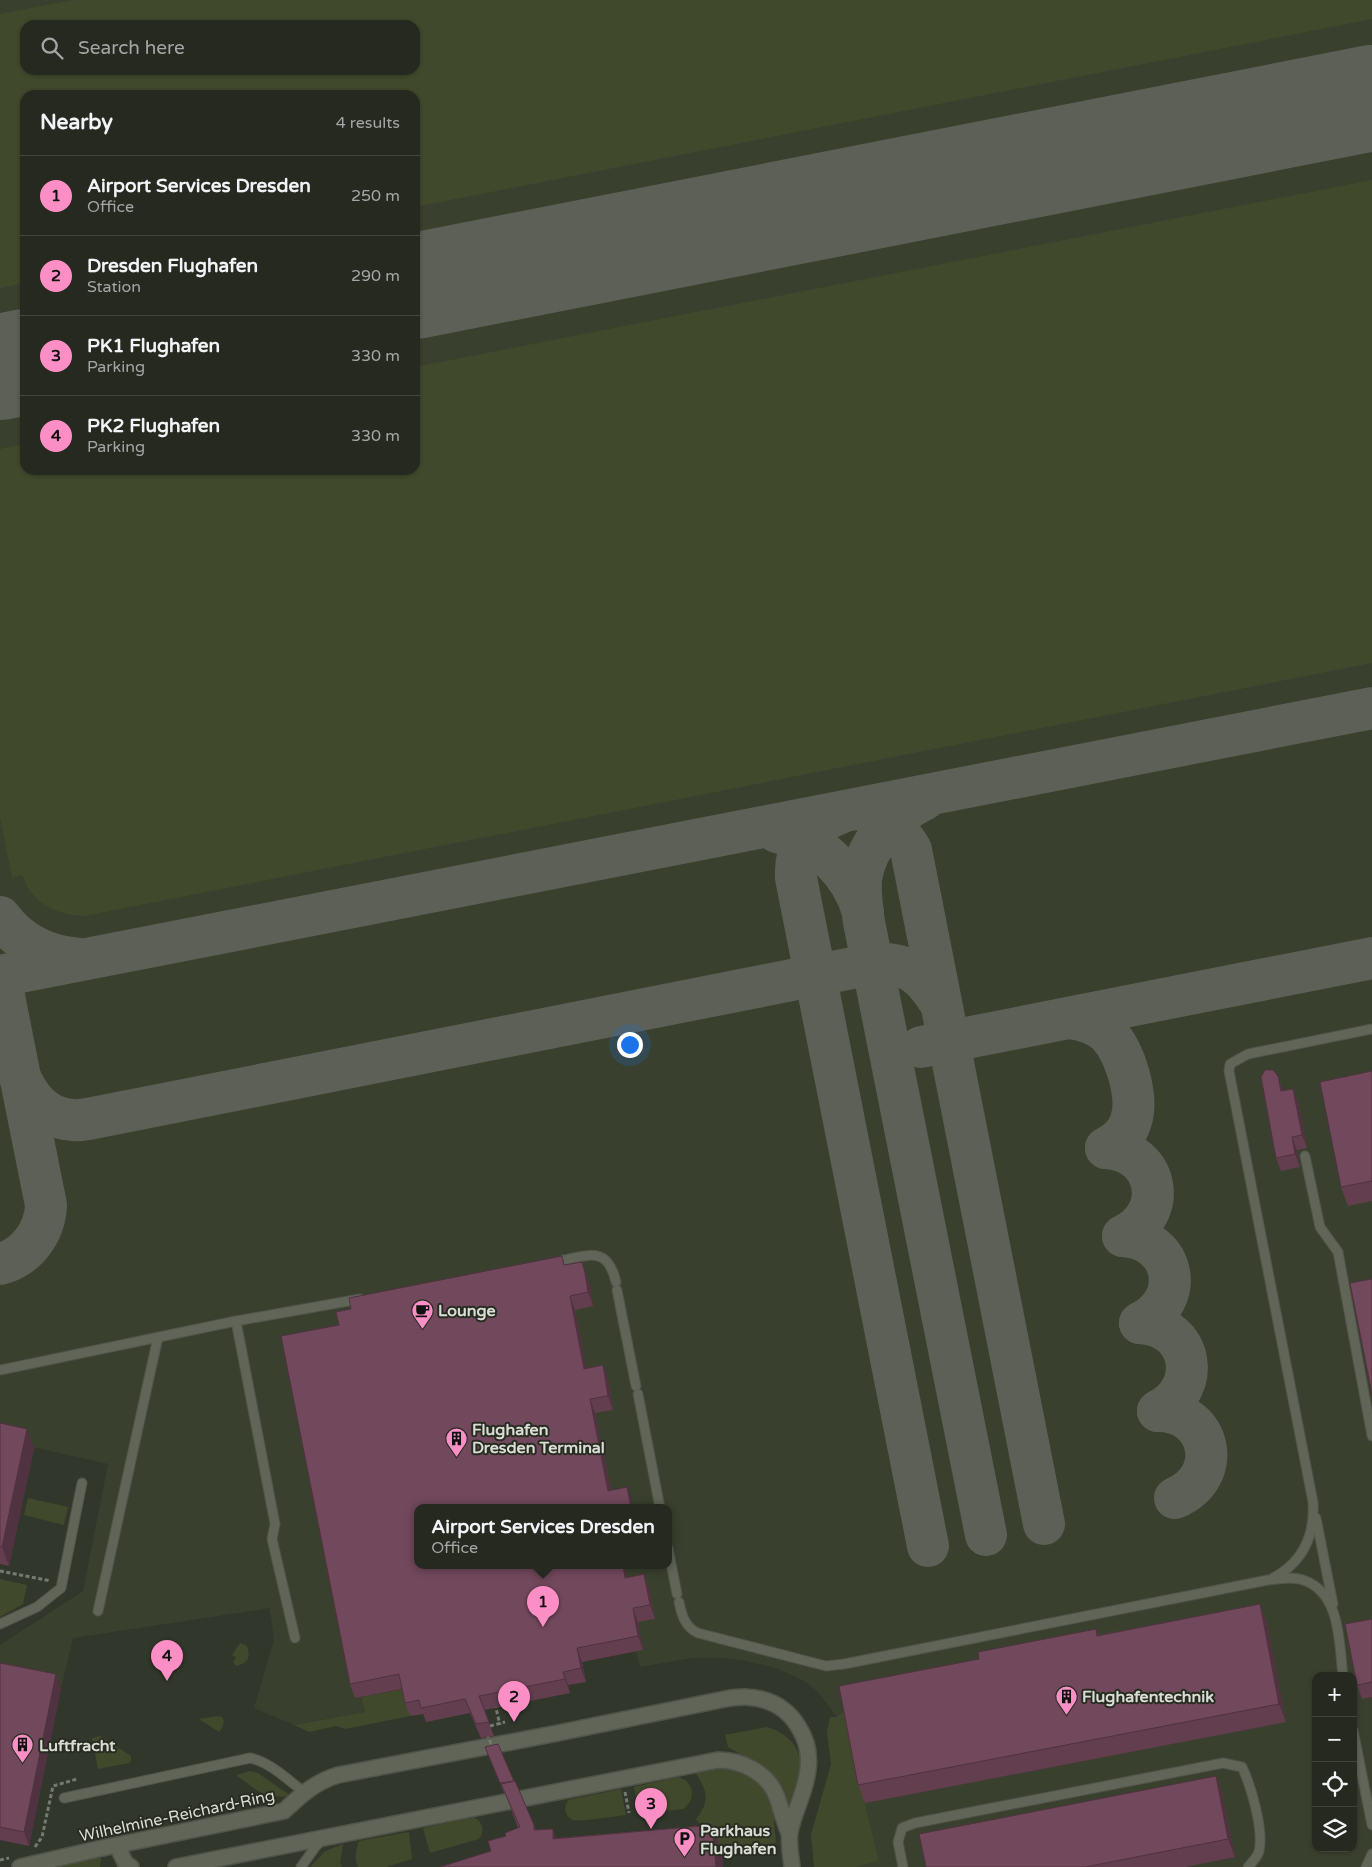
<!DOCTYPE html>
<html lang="en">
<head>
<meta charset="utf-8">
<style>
  :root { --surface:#262920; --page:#2e3129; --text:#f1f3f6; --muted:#a4a6a5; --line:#42453e; --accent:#fb8fc5 }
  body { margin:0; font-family:"Varela Round",sans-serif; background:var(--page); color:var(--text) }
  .controls { position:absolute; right:15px; bottom:15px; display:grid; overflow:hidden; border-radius:10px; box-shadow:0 1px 4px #0004 }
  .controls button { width:45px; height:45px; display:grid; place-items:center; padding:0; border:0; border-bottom:1px solid var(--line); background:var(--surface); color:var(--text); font:25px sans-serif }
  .you { position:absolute; left:629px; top:1044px; width:18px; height:18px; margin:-12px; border:4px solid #fff; border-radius:50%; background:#1a73e8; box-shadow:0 0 0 8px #1a73e833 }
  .badge { display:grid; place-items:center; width:32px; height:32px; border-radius:50%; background:var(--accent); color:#111; font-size:16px; font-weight:700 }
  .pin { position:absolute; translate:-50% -41px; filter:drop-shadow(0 1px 2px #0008) }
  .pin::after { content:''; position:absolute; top:26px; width:18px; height:15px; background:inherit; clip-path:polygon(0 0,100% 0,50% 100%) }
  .popup { position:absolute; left:414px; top:1504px; width:258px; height:65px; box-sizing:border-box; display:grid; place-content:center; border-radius:10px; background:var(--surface); filter:drop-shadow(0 1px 4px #0005); font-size:16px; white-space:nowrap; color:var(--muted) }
  .popup b { font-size:19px; color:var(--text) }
  .popup::after { content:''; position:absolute; left:50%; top:100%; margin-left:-10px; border:10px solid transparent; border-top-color:var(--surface) }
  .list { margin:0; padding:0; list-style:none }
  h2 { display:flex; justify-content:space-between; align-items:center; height:65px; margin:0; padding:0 20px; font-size:21px }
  h2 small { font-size:16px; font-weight:400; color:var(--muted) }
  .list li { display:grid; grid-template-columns:32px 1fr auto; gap:15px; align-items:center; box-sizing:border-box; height:80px; padding:0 20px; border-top:1px solid var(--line) }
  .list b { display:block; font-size:19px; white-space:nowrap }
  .list p { margin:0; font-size:16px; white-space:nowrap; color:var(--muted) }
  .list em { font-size:16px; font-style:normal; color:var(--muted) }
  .icon { flex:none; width:28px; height:28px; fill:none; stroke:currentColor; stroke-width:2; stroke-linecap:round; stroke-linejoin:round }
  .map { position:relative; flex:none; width:1372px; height:1867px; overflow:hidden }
  .search { position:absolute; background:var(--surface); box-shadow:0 1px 4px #0004; left:20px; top:20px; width:400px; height:55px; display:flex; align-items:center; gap:12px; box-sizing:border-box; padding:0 18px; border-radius:15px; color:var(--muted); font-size:19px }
  .panel { position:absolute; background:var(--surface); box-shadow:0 1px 4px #0004; left:20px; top:90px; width:400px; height:385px; border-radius:15px }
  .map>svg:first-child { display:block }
  .built { fill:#3a402e; fill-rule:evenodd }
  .green { fill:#40492b; fill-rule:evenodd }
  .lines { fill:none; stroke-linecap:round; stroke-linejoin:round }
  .taxiway { stroke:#5c6056; stroke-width:42 }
  .runway { stroke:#5c6056; stroke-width:106 }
  .lane-casing { stroke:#505349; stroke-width:11 }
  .street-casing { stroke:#505349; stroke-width:18 }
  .path { stroke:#75796f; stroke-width:3; stroke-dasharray:4 2.5; stroke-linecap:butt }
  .lane { stroke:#606558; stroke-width:9 }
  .street { stroke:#606558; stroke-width:15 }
  .path-bridge { stroke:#75796f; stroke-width:3; stroke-dasharray:4 2.5; stroke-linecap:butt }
  .wall { fill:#623e4f }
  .shaded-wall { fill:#503240 }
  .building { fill:#72485c; stroke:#503240 }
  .labels { text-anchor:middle; stroke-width:4; stroke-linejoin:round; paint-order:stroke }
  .poi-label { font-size:16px; font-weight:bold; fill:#daddd5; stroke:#282c21; text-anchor:start }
  .street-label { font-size:16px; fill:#daddd5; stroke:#282c21 }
</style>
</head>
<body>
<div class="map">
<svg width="1372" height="1867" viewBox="0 0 1372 1867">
  <rect width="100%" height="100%" fill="#32372b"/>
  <path class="built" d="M0,0H1372V1867H856L879,1861L865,1803L846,1709L837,1717L818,1692L806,1682L776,1668L742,1660L720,1658H691L640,1667L636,1651L573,1664L575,1673L584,1671L586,1682L568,1685L570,1693L426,1722L424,1714L410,1716L408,1705L411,1687L361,1697L365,1712L294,1725L254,1708L274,1640L270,1608L73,1638L61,1688L0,1675V1645L83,1591L108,1464L2,1440L0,1433ZM25,25H415V70H25ZM25,95H415V470H25ZM418,1508H668V1566H418ZM1316,1676H1353V1848H1316Z"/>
  <g class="green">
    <path d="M73,0H1372V19L415,207V95H25V283L0,288V14ZM25,25H415V70H25Z"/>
    <path d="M1372,180V663L84,916C64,915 44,909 31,892C27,888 25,880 22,875L12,877L0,818V449L25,444V470H415V367Z"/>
    <path d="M28,1498L68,1507L64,1525L24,1515Z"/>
    <path d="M0,1579L27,1585L23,1604L0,1617Z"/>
    <path d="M240,1643L247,1646C251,1658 248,1663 236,1666L233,1662L236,1657L232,1655Z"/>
    <path d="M404,1689L410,1716L345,1729L336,1726L309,1732L294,1725L365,1712L361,1697Z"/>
    <path d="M846,1709L865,1803L879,1861L856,1867H814L811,1835L831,1764L827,1732L830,1717H837Z"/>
    <path d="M218,1716L222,1717L224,1721L222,1728L219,1732L199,1719Z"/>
    <path d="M766,1727C787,1732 804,1749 800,1772L787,1810L759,1765L728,1747L725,1735Z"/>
    <path d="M100,1736L131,1756V1760L129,1763L98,1769L92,1738Z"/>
    <path d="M720,1765L752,1775L768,1793L773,1810L776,1843L722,1851L578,1863L706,1833L696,1819C712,1799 706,1790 694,1770Z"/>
    <path d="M250,1771L258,1773L291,1796C263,1799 259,1791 237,1776L239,1774Z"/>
    <path d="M678,1777C695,1781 696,1801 683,1809L639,1814L634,1787Z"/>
    <path d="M621,1789L626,1815C616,1816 581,1822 573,1820C564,1816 564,1807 568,1800Z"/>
    <path d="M474,1817C483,1822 485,1831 479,1839L430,1853L423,1828Z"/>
    <path d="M409,1832L412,1859L386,1867H358C354,1860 356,1849 359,1841Z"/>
    <path d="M343,1844L340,1863L342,1867H310L325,1851Z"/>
    <path d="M99,1856L101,1858L100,1867H54Z"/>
  </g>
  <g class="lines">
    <g class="taxiway">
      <path d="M925,799C894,813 866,844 861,879C860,893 862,908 864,922L986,1535"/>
      <path d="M866,812C887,819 900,831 911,850L1044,1524"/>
      <path d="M840,813C808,825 795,844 796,878L928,1546"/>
      <path d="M777,832C819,840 851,871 863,912"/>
      <path d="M0,917C19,943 48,957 80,959"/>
      <path d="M0,976L1372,708"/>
      <path d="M0,976L20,1077C33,1107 55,1125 88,1119L873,964C909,962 923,975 941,1004"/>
      <path d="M1069,1018C1084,1020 1097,1024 1108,1034C1125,1052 1139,1096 1131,1121C1127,1134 1118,1142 1106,1148"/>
      <path d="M921,1047L1372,958"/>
      <path d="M1106,1148C1158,1151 1171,1213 1123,1236"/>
      <path d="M1123,1236C1175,1239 1188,1300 1140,1323"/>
      <path d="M0,1264C27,1257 45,1232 46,1205L21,1080"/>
      <path d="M1140,1323C1193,1326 1204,1388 1158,1411"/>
      <path d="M1158,1411C1212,1411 1225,1477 1175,1498"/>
    </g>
    <g class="runway">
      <path d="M415,286L1372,98"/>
      <path d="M0,367L25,362"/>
    </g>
    <defs>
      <g id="lane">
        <path d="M1305,1156L1320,1227L1338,1252L1372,1436"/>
        <path d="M564,1260C592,1254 608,1248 616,1282"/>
        <path d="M617,1290L636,1386"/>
        <path d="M236,1321L275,1524L272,1539L295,1638"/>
        <path d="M0,1370L236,1321L360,1299"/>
        <path d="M638,1394L660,1508"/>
        <path d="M1316,1518L1333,1604"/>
        <path d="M668,1548L677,1594"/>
        <path d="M1273,1578C1303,1562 1315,1535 1313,1502L1229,1071L1230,1064L1248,1054L1372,1029"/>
        <path d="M679,1602C682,1616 685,1627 698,1633L826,1666L844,1664L1268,1580C1279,1579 1292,1576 1303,1580C1341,1592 1339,1644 1343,1676"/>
        <path d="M98,1611L158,1337"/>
        <path d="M0,1624L37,1607L61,1588L82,1483"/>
        <path d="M1353,1730L1372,1825"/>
        <path d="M64,1798L250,1758C270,1762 288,1780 304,1792"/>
        <path d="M301,1867L316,1846L321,1841"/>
        <path d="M903,1867L898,1842L902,1828L915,1823L1223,1763L1242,1767C1251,1786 1264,1830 1259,1851C1258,1857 1251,1863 1248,1867"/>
        <path d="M1366,1867L1372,1854"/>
      </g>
      <g id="street">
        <path d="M117,1846L126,1864L131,1867"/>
        <path d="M20,1867L98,1849L284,1811C301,1795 315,1782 338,1775L558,1733L730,1698C742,1697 753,1696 764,1700C793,1708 812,1740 808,1769C806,1791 794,1811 790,1832C788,1843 791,1856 792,1867"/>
        <path d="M176,1867L718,1760C742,1760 768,1773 777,1797C781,1809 784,1821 789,1833"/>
      </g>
    </defs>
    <use href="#lane" class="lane-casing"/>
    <use href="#street" class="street-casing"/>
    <g class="path">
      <path d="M0,1571L51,1581"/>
      <path d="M495,1704L500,1725"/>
      <path d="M490,1726L505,1722"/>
      <path d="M625,1792L629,1813"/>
      <path d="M35,1847L42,1837L53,1786L77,1779"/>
      <path d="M0,1860L9,1858"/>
    </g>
    <use href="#lane" class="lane"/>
    <use href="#street" class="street"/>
    <path class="path-bridge" d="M487,1734L493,1749"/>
  </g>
  <g class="wall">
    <path d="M1372,1071V1201L1348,1206L1341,1187Z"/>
    <path d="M1278,1076L1283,1091L1293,1089L1298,1102L1307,1148L1297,1150L1300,1167L1281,1171L1276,1158Z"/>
    <path d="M582,1262L590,1287L593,1306L575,1310L586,1368L603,1365L608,1379L613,1410L595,1413L611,1490L632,1501L633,1508H418L628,1578L649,1588L655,1619L638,1622L643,1650L582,1662L586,1682L568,1685L570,1693L484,1710L494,1736L481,1738L470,1713L426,1722L423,1714L410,1716L405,1703L402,1689L355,1698L350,1684L339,1325L565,1265Z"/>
    <path d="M0,1423L34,1448L9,1566L0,1564Z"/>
    <path d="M1260,1604L1267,1623L1286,1722L865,1803L858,1785L1096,1629L1098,1635Z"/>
    <path d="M1372,1619V1697L1362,1699L1357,1685Z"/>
    <path d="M0,1663L61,1688L29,1846L0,1840Z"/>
    <path d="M485,1747L514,1781L536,1830L556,1838L712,1825L722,1851L723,1867H440L491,1851L506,1836L518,1828L505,1793H504Z"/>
    <path d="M1216,1776L1222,1794L1235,1857L1185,1867H926Z"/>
  </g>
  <g class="shaded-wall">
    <path d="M1278,1076L1282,1089L1285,1104L1281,1091Z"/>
    <path d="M1293,1089L1298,1102L1307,1148L1302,1135Z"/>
    <path d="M1292,1137L1297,1150L1300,1167L1295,1154Z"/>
    <path d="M582,1262L590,1287L593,1306L588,1292Z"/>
    <path d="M570,1296L575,1310L589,1383L584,1369Z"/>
    <path d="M603,1365L608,1379L613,1410L608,1396Z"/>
    <path d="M590,1399L595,1413L614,1505L608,1491Z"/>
    <path d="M27,1429L34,1448L9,1566L2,1547Z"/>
    <path d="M627,1487L632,1501L633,1508H631Z"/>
    <path d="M623,1566H625L630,1592L625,1578Z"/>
    <path d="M644,1574L649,1588L655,1619L650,1605Z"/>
    <path d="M1260,1604L1267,1623L1286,1722L1279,1704Z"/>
    <path d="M633,1608L638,1622L643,1650L638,1636Z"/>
    <path d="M577,1648L582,1662L586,1682L581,1668Z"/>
    <path d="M563,1672L568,1685L570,1693L565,1679Z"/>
    <path d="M56,1674L61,1688L29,1846L24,1832Z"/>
    <path d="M1216,1776L1222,1794L1235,1857L1228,1839Z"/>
    <path d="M712,1825L722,1851L723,1867H716Z"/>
    <path d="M553,1829L562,1855L553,1839Z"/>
  </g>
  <g class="building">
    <path d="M1265,1070H1273L1278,1076L1281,1091L1293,1089L1302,1135L1292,1137L1295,1154L1276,1158L1261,1077Z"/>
    <path d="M1372,1071V1181L1341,1187L1320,1082Z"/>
    <path d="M562,1256L564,1265L582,1262L585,1273L588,1292L570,1296L584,1369L603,1365L608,1396L590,1399L608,1491L627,1487L631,1508H418V1566H623L625,1578L644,1574L650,1605L633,1608L638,1636L577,1648L581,1668L563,1672L565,1679L479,1696L489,1722L476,1724L465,1699L421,1708L419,1700L405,1703L399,1674L350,1684L281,1336L339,1325L336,1312L351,1309L349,1298Z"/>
    <path d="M1372,1279V1394L1350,1283Z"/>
    <path d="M0,1423L27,1429L2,1547H0Z"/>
    <path d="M1260,1604L1279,1704L858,1785L839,1686L979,1659L978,1652L1096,1629L1097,1636Z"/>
    <path d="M1372,1619V1682L1357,1685L1345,1624Z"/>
    <path d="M0,1663L56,1674L24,1832L0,1827Z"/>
    <path d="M498,1744L514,1781L500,1783L485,1747Z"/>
    <path d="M1216,1776L1228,1839L1085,1867H926L919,1834Z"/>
    <path d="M515,1781L534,1825V1830L553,1829V1839L712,1825L716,1867H440L491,1851L488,1841L506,1836L505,1833L520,1827L501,1784Z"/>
  </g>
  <defs>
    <symbol id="cafe-pin" viewBox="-11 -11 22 30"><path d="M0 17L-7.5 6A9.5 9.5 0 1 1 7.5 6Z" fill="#fb8fc5" stroke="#282c21"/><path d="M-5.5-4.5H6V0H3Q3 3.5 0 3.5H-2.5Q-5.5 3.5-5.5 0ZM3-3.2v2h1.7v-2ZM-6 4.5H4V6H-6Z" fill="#111"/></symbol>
    <symbol id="building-pin" viewBox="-11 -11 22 30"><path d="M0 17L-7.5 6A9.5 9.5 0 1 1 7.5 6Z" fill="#fb8fc5" stroke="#282c21"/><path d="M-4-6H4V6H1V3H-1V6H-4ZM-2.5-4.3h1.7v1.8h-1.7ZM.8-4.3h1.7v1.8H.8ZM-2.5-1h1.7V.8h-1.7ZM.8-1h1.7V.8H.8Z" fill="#111"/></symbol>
    <symbol id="parking-pin" viewBox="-11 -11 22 30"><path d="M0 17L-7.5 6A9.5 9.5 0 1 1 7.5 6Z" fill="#fb8fc5" stroke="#282c21"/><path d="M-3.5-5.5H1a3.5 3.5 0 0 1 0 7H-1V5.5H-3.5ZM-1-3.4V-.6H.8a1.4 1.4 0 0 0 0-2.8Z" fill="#111"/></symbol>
  </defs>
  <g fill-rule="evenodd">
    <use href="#cafe-pin" x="410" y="1298" width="25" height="34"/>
    <use href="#building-pin" x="444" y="1426" width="25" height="34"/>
    <use href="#building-pin" x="1054" y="1684" width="25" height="34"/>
    <use href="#building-pin" x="10" y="1732" width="25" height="34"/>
    <use href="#parking-pin" x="672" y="1826" width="25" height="34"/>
  </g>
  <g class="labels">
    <g class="poi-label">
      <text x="438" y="1316">Lounge</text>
      <text x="472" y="1435">Flughafen<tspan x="472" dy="18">Dresden Terminal</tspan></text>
      <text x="1082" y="1702">Flughafentechnik</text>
      <text x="39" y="1751">Luftfracht</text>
      <text x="700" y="1836">Parkhaus<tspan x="700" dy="18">Flughafen</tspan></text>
    </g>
    <g class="street-label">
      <text transform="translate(177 1815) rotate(-12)" y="6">Wilhelmine-Reichard-Ring</text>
    </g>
  </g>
</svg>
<div class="controls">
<button>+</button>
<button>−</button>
<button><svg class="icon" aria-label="locate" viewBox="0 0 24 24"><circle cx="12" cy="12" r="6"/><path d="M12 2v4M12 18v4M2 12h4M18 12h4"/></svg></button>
<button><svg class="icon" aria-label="layers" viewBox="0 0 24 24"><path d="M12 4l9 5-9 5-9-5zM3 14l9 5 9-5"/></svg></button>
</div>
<div class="you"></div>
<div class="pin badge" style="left:543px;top:1627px">1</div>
<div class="popup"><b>Airport Services Dresden</b>Office</div>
<div class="pin badge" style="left:514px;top:1722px">2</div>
<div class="pin badge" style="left:651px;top:1829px">3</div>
<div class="pin badge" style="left:167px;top:1681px">4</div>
<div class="search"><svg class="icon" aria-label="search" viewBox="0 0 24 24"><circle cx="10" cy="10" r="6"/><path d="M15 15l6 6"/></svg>Search here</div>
<section class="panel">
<h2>Nearby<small>4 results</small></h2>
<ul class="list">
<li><span class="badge">1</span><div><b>Airport Services Dresden</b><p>Office</p></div><em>250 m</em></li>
<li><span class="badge">2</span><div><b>Dresden Flughafen</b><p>Station</p></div><em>290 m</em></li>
<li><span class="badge">3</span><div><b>PK1 Flughafen</b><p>Parking</p></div><em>330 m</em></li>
<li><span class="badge">4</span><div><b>PK2 Flughafen</b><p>Parking</p></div><em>330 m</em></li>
</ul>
</section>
</div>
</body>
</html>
